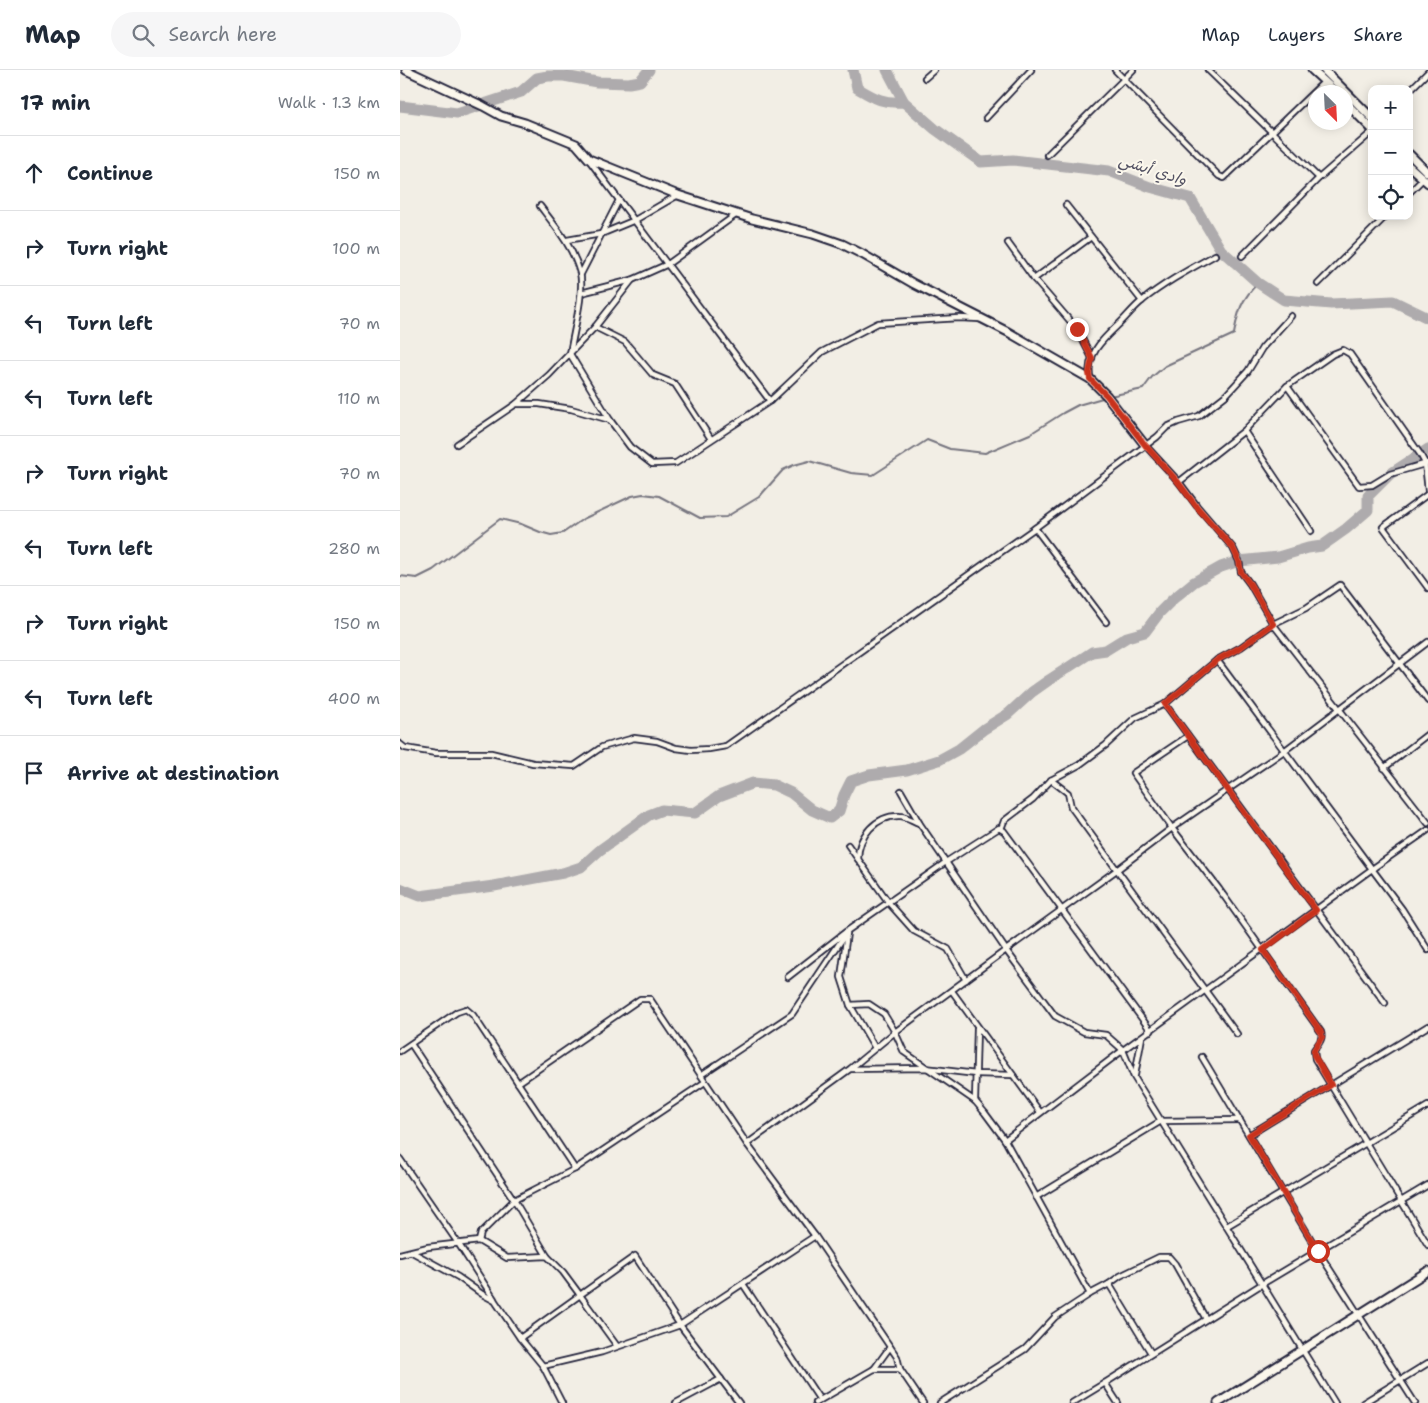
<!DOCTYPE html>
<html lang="en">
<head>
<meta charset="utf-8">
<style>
  :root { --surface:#fff; --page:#f6f6f7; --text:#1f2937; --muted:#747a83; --line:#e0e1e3 }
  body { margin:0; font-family:"Shantell Sans","Playpen Sans Arabic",sans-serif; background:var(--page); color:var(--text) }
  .controls { position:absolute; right:15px; top:15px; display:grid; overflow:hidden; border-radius:10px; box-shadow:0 2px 12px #0003 }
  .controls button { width:45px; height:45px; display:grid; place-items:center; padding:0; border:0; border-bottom:1px solid var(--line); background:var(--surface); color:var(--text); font:25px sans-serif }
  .compass { position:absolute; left:908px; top:15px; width:45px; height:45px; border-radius:50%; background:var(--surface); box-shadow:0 2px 12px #0003; rotate:156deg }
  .stop { position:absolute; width:15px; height:15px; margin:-11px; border:4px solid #c8321e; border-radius:50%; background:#fff }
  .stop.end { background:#c8321e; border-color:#fff; box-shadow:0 1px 5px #0008 }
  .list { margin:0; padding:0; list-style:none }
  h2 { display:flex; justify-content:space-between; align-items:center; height:65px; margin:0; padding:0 20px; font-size:21px }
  h2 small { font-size:16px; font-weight:400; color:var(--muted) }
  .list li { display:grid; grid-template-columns:32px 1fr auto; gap:15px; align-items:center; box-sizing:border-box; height:75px; padding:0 20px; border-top:1px solid var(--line) }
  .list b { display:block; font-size:19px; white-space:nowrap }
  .list em { font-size:16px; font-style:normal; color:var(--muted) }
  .icon { flex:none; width:28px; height:28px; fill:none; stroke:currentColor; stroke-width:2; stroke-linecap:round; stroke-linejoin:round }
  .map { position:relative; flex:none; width:1028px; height:1333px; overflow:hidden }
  header { display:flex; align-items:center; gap:30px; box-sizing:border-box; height:70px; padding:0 25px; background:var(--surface); border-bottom:1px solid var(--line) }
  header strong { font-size:24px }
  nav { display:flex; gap:28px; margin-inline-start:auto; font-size:18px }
  .search { width:350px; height:45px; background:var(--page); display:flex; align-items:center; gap:12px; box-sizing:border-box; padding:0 18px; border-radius:28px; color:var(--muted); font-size:19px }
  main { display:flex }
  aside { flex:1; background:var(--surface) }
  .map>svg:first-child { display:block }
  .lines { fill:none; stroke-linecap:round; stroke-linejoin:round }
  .stream { stroke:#76747f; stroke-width:2 }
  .river { stroke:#aeabad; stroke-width:11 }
  .street-casing { stroke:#22223b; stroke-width:8 }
  .secondary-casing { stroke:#22223b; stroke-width:11 }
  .street { stroke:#fbf7ec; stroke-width:4.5 }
  .secondary { stroke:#fbf7ec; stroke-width:7 }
  .route { stroke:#c8321e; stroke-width:6 }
  .labels { text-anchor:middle; stroke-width:4; stroke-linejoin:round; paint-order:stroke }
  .water-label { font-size:16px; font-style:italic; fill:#535263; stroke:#fbf7ec }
</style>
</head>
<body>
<header>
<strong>Map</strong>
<div class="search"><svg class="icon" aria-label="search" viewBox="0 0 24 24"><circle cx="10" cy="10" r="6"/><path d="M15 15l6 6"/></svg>Search here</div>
<nav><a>Map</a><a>Layers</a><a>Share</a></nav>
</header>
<main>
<aside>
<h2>17 min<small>Walk · 1.3 km</small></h2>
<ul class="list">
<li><svg class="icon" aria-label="ahead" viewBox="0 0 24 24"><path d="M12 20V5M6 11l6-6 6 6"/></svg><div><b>Continue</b></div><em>150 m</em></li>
<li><svg class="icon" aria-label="right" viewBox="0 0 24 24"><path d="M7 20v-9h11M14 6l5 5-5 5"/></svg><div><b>Turn right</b></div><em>100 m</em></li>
<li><svg class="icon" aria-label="left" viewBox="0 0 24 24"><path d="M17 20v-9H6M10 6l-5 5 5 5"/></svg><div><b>Turn left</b></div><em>70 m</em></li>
<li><svg class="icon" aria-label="left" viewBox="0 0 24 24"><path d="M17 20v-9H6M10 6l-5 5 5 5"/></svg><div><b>Turn left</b></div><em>110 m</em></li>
<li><svg class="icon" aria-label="right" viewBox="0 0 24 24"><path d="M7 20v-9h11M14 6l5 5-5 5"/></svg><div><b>Turn right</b></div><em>70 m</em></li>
<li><svg class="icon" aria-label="left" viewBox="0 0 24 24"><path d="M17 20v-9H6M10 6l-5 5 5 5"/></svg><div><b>Turn left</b></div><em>280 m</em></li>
<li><svg class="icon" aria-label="right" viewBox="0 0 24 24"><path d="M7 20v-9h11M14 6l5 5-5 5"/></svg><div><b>Turn right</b></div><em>150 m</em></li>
<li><svg class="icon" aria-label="left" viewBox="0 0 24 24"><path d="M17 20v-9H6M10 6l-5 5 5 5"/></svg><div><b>Turn left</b></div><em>400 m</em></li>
<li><svg class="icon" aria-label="arrive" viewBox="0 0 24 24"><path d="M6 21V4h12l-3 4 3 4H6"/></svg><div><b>Arrive at destination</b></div></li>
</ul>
</aside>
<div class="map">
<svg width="1028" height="1333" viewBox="0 0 1028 1333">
  <rect width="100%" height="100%" fill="#f2eee5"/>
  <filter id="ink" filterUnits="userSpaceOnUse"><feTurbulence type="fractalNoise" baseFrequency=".02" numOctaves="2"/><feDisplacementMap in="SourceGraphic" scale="10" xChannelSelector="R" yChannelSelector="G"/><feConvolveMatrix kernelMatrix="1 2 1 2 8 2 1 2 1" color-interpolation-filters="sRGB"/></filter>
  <g filter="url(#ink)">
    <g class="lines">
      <g class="stream">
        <path d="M710,326L743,319L752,307L765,296L834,264C838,241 841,230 858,213"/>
        <path d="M0,506L17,508L33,500L100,449L121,454L140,462L151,465L163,463L183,449L232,426L243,424L259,426L300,448L326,447L359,427L383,400L394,395L409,391L451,403L473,405L527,370L550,379L585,383L630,364L663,343L678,335L706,327"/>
      </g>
      <g class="river">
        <path d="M453,0L457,18C474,28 483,34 504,32"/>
        <path d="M487,0L504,32L535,59L581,92L613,90L709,101L750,117L790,128L821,180L858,213L884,230L931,234L993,231L1028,248"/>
        <path d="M0,36L57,43L121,22L137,8L148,6H164L197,12L229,13L240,11L249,0"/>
        <path d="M0,818L20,826L94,816L163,803L181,797L200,780L249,745L262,740L295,743L319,726L353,713L374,715L391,723L412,740L430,748L439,741L444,725L451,711L469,705L507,700L539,690L559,679L584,659L608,644L632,622L649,610L692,582L706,580L727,567L745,562L760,542L773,529L794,512L821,497L839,491L878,487L908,478L922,476L946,459L968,440V426L990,404L1028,379"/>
      </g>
      <defs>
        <g id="street">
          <path d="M715,0L819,106L824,108L925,11"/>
          <path d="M808,0L919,108"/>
          <path d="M525,8L534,0"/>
          <path d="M1009,21L1028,2"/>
          <path d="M586,48L631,0"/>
          <path d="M647,85L733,0"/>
          <path d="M189,90L370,331"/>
          <path d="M1009,123L1023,109"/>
          <path d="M666,135L742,231"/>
          <path d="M140,136C156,157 173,177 180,203C185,220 173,264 170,284L210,350"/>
          <path d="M167,170L201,164L235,150L278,125"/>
          <path d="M608,173L634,209L677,259L692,288"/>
          <path d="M842,186L919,108L972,62"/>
          <path d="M181,204L219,130"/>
          <path d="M634,209L691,167"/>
          <path d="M918,214L986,146"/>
          <path d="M181,223L232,210L268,194L337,144"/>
          <path d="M195,257L225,272L253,305L275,314L311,369"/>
          <path d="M690,308C686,285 702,270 717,256C726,248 733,238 742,231C764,213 790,199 815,185"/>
          <path d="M887,316L959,416L972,415L990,404L1028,393"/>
          <path d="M116,334L149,305L195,257L232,210"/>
          <path d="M844,361L911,461"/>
          <path d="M57,374L116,334H139L171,339L210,350L230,377L252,394L276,393L370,331L422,282L478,253L559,248L580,249"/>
          <path d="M745,375L779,412L797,436L833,478L839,491L841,502L850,514L873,554L1028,753"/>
          <path d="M779,412L844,361L887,316L933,284L943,280L950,284L1020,384L1025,393L1028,421"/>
          <path d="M1028,424L983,457L1028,518"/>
          <path d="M635,458L706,552"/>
          <path d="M788,666L733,703L772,758L819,819L921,962C923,969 919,973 914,980L915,989L1028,1175"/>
          <path d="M0,674L5,678L36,683H91L133,693L174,696L202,677L234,668L257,671L276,678L291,680L309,679L326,676L635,458L757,367L767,357L778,352L799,346L826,325L848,301L862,278L891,246"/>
          <path d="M984,698L1028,664"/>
          <path d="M651,710L668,723L671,737L837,964"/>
          <path d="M501,721L520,754L606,880L655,946L684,962L706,965L723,980L734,1007L862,1214L705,1313"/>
          <path d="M601,759L604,751L633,729L651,710L679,695L706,675L735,648L765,634"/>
          <path d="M1028,760L972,799L1002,839L1028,880"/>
          <path d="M448,775L489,833L514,861L548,879L566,910"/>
          <path d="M458,789C458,766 476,745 500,746C506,746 513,751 519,753"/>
          <path d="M447,863L441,907L450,935L475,978"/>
          <path d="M388,907L447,861L546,792L599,758L604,761L751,961"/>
          <path d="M552,921L640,1042"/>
          <path d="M985,933L765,634L817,590L841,577L873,554L906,538L940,515L1028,631"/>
          <path d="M450,935L469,934L484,944L495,962L504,982L575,1031L585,1043L605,1070L690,1224"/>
          <path d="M11,974L114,1130L147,1186"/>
          <path d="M0,981L57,942L66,939L73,945L175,1099"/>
          <path d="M802,987L918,1181L1015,1333"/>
          <path d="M451,999L525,998L576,1004L612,1005"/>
          <path d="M301,1005L392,944L445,865"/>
          <path d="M735,1005L742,967"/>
          <path d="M118,1013L240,929H250L347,1074L415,1166L459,1231L497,1287L500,1299L523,1333"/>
          <path d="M575,1031L577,958"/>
          <path d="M849,1065L1028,956"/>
          <path d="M605,1070L723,980L972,799L817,590"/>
          <path d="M347,1074L450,999L495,962L606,880L718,799L772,758L884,681L1028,572"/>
          <path d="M0,1089L58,1173L94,1229"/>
          <path d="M636,1127L761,1051L840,1050"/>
          <path d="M827,1156L1028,1036"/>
          <path d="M79,1171L81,1163L114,1130L175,1099L305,1012"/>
          <path d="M12,1182L58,1207L82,1224L95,1231L120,1268L143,1296L162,1333"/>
          <path d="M0,1184L28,1177L79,1171L107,1188L147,1186L163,1202L180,1225L235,1186L280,1255L339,1333"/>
          <path d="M343,1214L420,1330"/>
          <path d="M709,1214L751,1283"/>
          <path d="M120,1268L180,1225L217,1276"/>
          <path d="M143,1296L202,1282L280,1255L415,1166"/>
          <path d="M474,1299H500"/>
          <path d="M276,1333L321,1309"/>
          <path d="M415,1333L474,1299L490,1277"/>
          <path d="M540,1333L625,1279L655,1247L690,1224L709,1214L720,1206L759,1187H769L775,1194L806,1249"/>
          <path d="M672,1333L705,1313L718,1333"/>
          <path d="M935,1333L862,1214L1028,1115"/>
          <path d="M963,1333L1028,1293"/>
        </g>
        <g id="secondary">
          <path d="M6,0L83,36L101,46L125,53L176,74L189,89L278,125L352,149L413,164L442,174L462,184L514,214L608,262L690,309L707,326L745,375"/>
          <path d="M912,0L936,22"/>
          <path d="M924,0L972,48"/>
          <path d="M946,33L972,59"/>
          <path d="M1009,84L1028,103"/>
          <path d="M1009,96L1028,113"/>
          <path d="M818,1333L1028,1201"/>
        </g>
      </defs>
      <use href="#street" class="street-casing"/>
      <use href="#secondary" class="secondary-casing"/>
      <use href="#street" class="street"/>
      <use href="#secondary" class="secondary"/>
    </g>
  </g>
  <g class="lines" filter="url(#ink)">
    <path class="route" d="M677,259L692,288L689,303L690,309L707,326L745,375L778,412L796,436L833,478L839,491L841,502L850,514L873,554L841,577L817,590L765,634L916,840L863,880L921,962L922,967L914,980V985L931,1015L849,1065L918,1181"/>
  </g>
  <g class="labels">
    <g class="water-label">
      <text transform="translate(753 99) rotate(18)" y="6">وادي أبشي</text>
    </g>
  </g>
</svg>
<div class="controls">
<button>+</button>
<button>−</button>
<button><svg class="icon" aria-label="locate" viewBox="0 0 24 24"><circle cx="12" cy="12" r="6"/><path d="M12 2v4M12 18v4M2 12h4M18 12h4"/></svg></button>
</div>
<svg class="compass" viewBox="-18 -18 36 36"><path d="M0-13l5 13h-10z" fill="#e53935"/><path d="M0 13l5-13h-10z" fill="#747a83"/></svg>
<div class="stop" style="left:918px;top:1181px"></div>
<div class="stop end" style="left:677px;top:259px"></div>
</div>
</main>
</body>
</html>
